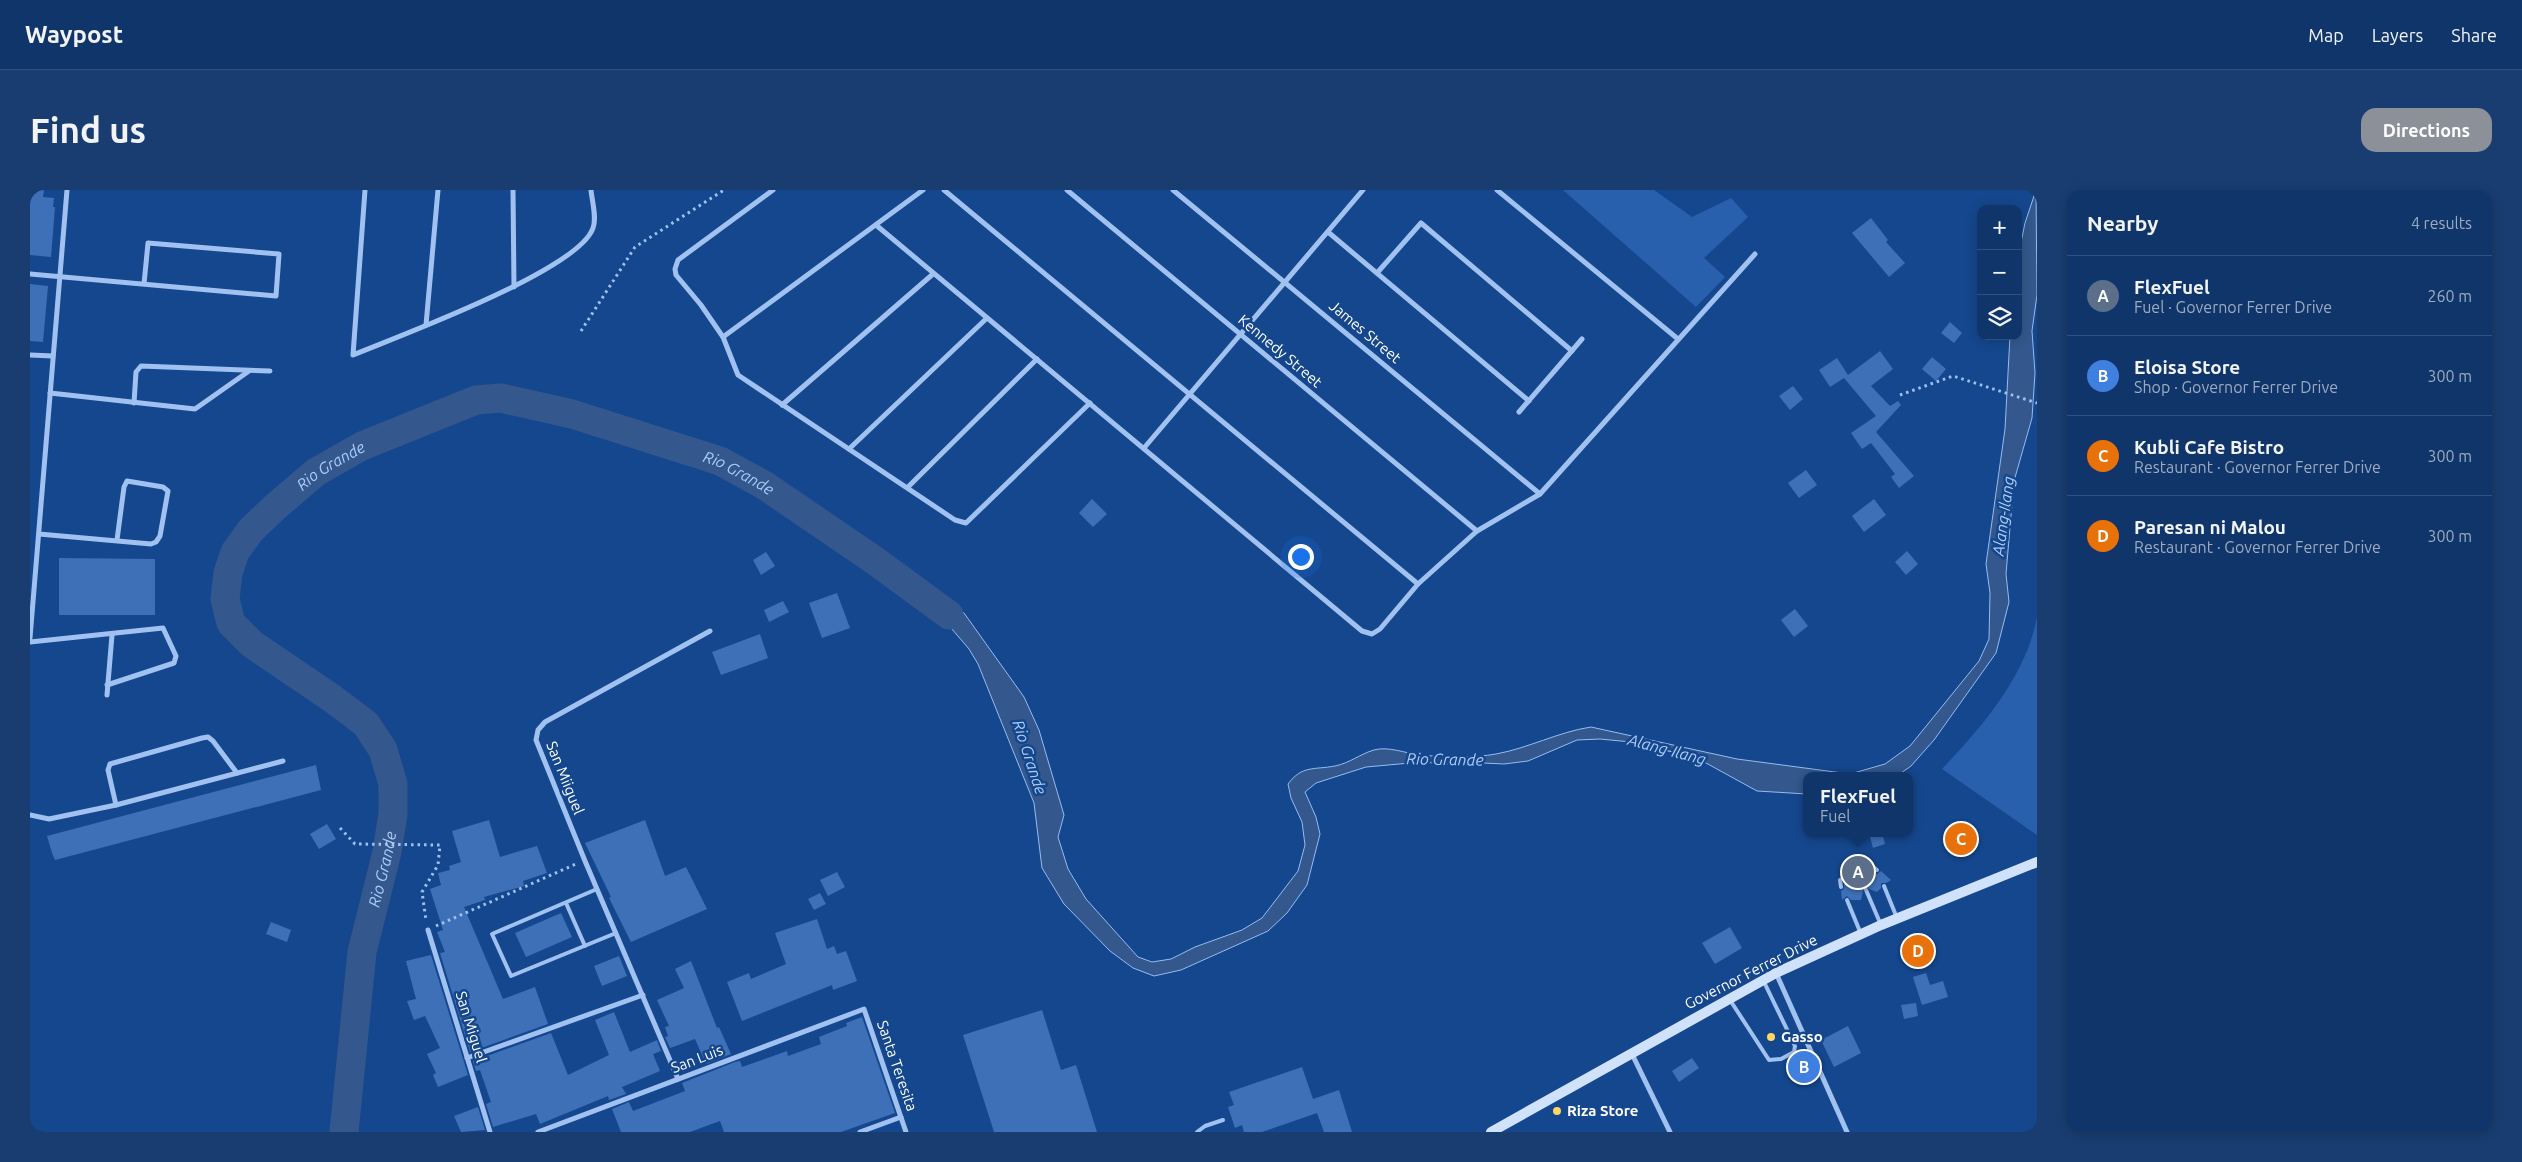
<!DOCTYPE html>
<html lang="en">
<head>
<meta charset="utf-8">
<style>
  :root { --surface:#10356a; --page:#193d70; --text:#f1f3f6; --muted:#9cabc1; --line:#30507e; --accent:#8c9099 }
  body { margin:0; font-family:Ubuntu,sans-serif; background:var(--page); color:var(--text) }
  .controls { position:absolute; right:15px; top:15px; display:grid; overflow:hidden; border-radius:10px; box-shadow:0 2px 12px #0003 }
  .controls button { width:45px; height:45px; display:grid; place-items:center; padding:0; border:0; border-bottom:1px solid var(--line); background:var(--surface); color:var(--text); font:25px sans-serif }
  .you { position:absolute; left:1270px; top:366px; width:18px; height:18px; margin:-12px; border:4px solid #fff; border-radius:50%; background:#1a73e8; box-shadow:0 0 0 8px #1a73e833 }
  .badge { display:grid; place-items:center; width:32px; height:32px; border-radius:50%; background:var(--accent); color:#fff; font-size:16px; font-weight:700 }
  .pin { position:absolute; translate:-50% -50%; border:2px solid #fff; box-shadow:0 1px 5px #0006 }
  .popup { position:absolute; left:1773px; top:582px; width:110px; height:65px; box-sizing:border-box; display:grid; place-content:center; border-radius:10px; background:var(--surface); filter:drop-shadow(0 1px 4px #0005); font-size:16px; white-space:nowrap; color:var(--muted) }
  .popup b { font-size:19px; color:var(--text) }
  .popup::after { content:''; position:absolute; left:50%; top:100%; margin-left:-10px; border:10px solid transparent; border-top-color:var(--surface) }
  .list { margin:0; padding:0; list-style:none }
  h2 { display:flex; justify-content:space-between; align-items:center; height:65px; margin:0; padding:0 20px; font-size:21px }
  h2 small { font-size:16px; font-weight:400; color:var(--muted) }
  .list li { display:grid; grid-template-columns:32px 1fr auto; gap:15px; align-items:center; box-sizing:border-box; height:80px; padding:0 20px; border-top:1px solid var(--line) }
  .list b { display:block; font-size:19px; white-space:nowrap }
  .list p { margin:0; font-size:16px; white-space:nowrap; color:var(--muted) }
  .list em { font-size:16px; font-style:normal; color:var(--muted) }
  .icon { flex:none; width:28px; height:28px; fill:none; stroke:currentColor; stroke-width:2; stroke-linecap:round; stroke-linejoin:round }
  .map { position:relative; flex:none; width:2007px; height:942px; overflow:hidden; border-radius:15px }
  header { display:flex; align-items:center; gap:30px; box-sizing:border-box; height:70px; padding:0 25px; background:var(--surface); border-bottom:1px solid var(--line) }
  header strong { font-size:24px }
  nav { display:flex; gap:28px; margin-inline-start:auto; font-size:18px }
  .intro { display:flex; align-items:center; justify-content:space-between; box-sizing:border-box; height:120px; padding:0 30px }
  h1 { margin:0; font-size:35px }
  .button { padding:12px 22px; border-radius:15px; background:var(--accent); color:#fff; font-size:18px; font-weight:700 }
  main { display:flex; gap:30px; padding:0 30px }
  aside { flex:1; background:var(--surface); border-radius:15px; box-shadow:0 2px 12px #0003 }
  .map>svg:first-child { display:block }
  .green { fill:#2860ad }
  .water { fill:#34588d; stroke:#93bdf3 }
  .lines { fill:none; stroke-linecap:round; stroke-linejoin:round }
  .river { stroke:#34588d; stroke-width:29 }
  .building { fill:#3e70b7 }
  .path { stroke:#a1c2f0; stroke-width:3; stroke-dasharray:2.5 4; stroke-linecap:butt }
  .service { stroke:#a1c2f0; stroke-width:4 }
  .minor { stroke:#a1c2f0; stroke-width:5 }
  .secondary { stroke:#cfe1fb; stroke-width:10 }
  .poi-dot { fill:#ffd660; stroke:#15478e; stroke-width:2 }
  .labels { text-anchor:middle; stroke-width:5; stroke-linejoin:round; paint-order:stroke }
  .street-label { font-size:15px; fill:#fff; stroke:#15478e }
  .poi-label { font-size:15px; font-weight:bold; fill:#fff; stroke:#15478e; text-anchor:start }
  .water-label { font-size:16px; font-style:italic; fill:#adcdf7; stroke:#15478e }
</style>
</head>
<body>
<header>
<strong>Waypost</strong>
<nav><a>Map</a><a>Layers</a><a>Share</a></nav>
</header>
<div class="intro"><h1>Find us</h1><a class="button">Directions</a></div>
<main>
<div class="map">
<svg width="2007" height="942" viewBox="0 0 2007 942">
  <rect width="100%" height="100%" fill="#15478e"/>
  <g class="green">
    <path d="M1533,0H1624L1662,27L1701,8L1718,27L1674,68L1695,87L1666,117Z"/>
    <path d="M2007,427V645L1912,579C1952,537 1996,486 2007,427Z"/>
  </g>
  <path class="water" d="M2006,0L2007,105L2002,141L2005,183L2002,228L1984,291L1976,384L1979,412L1966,463L1904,550L1881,576L1867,586H1777V604L1727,601L1676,573L1601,552L1570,549L1547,550L1498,571L1474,574L1453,573L1442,576L1391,572L1336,577L1286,593L1275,602L1286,627L1290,644L1277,695L1257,723L1238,741L1151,780L1124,786L1103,778L1080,761L1034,714L1012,678L1004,613L948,474L939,459L915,431L881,409L896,394L934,423L994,507L1009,540L1034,625L1028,647L1038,679L1056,709L1108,767L1122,772L1141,769L1165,757L1212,740L1232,728L1268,681L1275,655L1272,632L1261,608L1258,594C1272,575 1284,580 1305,576C1320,573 1330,564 1344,560C1358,556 1375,563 1389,565C1411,567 1445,568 1466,564C1499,558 1528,542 1561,537L1707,569L1820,584L1855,574L1880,556L1949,471L1959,449L1960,403L1956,374L1975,239L1980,146H1988V67L1995,33Z"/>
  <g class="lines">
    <path class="river" id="s1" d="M314,942L332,762L357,662L363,624V594L353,560L336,534L303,509L222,454L201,433L195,409L198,383L205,362L221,340L244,318L286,282L332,256L446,210L471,208L542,224L690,271L734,295L844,370L919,425"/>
  </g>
  <g class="building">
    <path d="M0,0H14L13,7L24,8L23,17H25L21,67L0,65Z"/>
    <path d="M1841,28L1858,50L1856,52L1875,73L1859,87L1822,43Z"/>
    <path d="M0,94L18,96L13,152L0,151Z"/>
    <path d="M1920,132L1932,143L1924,153L1911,143Z"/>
    <path d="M1850,161L1863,179L1841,196L1860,216L1868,211L1871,215L1846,242L1884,286L1869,298L1861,287L1865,284L1841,253L1832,259L1821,243L1846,226L1814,188L1800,197L1789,180L1807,168L1818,185Z"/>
    <path d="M1902,167L1916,179L1906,191L1892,179Z"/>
    <path d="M1763,196L1773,209L1760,220L1749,206Z"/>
    <path d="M1776,280L1787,295L1769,308L1758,293Z"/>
    <path d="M1062,309L1077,324L1063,337L1049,323Z"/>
    <path d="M1844,309L1856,325L1834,342L1822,326Z"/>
    <path d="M1877,361L1888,374L1876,385L1865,372Z"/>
    <path d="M736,362L745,376L731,385L723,370Z"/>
    <path d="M29,368L125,369V425H29Z"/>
    <path d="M807,403L820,438L792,448L779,413Z"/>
    <path d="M753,411L759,422L739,432L734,420Z"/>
    <path d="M1765,419L1778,436L1764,447L1751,430Z"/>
    <path d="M730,444L738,468L691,485L682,462Z"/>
    <path d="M286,575L291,600L25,670L22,663L17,646Z"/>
    <path d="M459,630L470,667L507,656L517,683L493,691L494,696L454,707L455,710L434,717L473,809L505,797L518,834L440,862L410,763L415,762L407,742L413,740L400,699L411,695L408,683L420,680L419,676L431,672L422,641Z"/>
    <path d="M615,630L635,686L656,677L677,719L601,752L579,708L581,707L555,653Z"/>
    <path d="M297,634L306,649L289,659L280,644Z"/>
    <path d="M1839,643H1852L1855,654L1843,658Z"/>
    <path d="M1842,681L1847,684L1851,681L1861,690L1856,693H1851V698L1847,702L1834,697L1831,710H1821L1817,706L1812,710L1811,701L1814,699V694L1826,686L1829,691H1833L1835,688L1833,683Z"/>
    <path d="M807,682L815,697L798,706L790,690Z"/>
    <path d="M790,703L796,714L784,720L778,709Z"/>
    <path d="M531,723L542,747L496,767L485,743Z"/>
    <path d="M787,729L797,759L804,756L807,764L816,761L827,791L803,800L802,795L712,831L697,792L719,783L721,789L756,774L745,743Z"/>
    <path d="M241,732L261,740L257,752L236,744Z"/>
    <path d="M1700,737L1712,758L1685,774L1672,753Z"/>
    <path d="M401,765L438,885L408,897L403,885L406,883L397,864L410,858L395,826L384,830L377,811L386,809L376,771Z"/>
    <path d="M589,766L597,786L572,796L564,776Z"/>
    <path d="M661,771L687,838L689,837L701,864L676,874L665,849L640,858L635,847L638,846L635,837L639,836L627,810L654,798L645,779Z"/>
    <path d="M1896,783L1900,795L1913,791L1918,807L1892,815L1883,787Z"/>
    <path d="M1886,813L1888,826L1874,829L1871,815Z"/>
    <path d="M1012,820L1031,880L1046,875L1067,942H964L933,845Z"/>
    <path d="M584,822L600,862L627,850L631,861L623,864L630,881L592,897L596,904L579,910L578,906L510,934L506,924L463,937L456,914L461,912L450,880L446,881L443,871L521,843L538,885L579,865L565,830Z"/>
    <path d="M832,827L865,923L811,942H694L690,931L660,942H591L582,919L599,912L603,921L655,901L652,893L705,872L710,871L712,877L757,861L758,866L791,854L789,847L817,836L816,833Z"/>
    <path d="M1818,836L1831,863L1804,877L1791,850Z"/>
    <path d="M1662,868L1669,878L1649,892L1642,881Z"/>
    <path d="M1272,877L1283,909L1309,900L1322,942H1294L1287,923L1232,942H1214L1212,935L1205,938L1198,917L1204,915L1199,902Z"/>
    <path d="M448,917L455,940L431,942L424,926Z"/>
  </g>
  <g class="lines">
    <g class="path">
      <path d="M551,141L605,57L694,0"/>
      <path d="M1870,205L1923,186L2007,213"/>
      <path d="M310,638L325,654L410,655L408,675L392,702L396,730"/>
      <path d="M406,736L546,674"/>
    </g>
    <g class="service">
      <path d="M1828,680L1831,688"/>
      <path d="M1854,696L1867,728"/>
      <path d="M1811,697L1810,690L1841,675L1847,680"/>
      <path d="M567,699L462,744L481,786L586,743"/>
      <path d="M1836,700L1851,735"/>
      <path d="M1817,710L1831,744"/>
      <path d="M536,713L555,756"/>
      <path d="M1700,810L1739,870L1751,869L1764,862L1765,856L1734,792"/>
      <path d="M1167,942L1175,936L1193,930"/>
    </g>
    <g class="minor">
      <path d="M335,0L323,165C369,146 549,80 563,38C567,28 562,11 561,0"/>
      <path d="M483,0L484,97"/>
      <path d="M743,0L648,70L645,79L646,85L671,115L693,147L708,185L925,330L936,333L1060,213"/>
      <path d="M914,0L1388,394"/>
      <path d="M1037,0L1447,341"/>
      <path d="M1143,0L1510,304"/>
      <path d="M1467,0L1648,149"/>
      <path d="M846,35L1332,441L1342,444L1350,439L1388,394L1447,341L1510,304L1725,64"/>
      <path d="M1298,42L1499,211"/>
      <path d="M1347,83L1391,33L1542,161"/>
      <path d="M0,84L246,106L249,64L118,53L114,94"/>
      <path d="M396,135L408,0"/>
      <path d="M693,147L893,0"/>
      <path d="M0,165L23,166"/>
      <path d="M20,203L165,219L219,181"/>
      <path d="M104,213L106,182L111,176L240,181"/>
      <path d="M752,215L903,84"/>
      <path d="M1489,222L1552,149"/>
      <path d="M1114,258L1333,0"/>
      <path d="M819,259L957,128"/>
      <path d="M878,297L1007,169"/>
      <path d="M9,344L121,354L126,352L130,346L138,301L133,297L97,291L94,297L87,350"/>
      <path d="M0,448L37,0"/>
      <path d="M0,452L133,438L146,466L144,473L77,495"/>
      <path d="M77,505L82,445"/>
      <path d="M86,615L78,580L80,574L172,548L178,547L183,551L207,583"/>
      <path d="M0,625L19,629L86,615L253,571"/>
      <path d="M398,740L460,942"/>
      <path d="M1746,783L1817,942"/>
      <path d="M1602,864L1640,942"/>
      <path d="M437,868L613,805"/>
      <path d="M648,889L555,671L506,550L508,540L515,532L680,441"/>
      <path d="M508,942L834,819L876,942"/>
      <path d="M830,942L871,927"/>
    </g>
    <path class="secondary" d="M1461,942L1746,783L1851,735L2007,672"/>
  </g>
  <g class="poi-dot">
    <circle cx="1741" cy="847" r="5"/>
    <circle cx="1527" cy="921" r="5"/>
  </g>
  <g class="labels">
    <g class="street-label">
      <text transform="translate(1335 142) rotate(40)" y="5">James Street</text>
      <text transform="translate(1250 161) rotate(40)" y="5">Kennedy Street</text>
      <text transform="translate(535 588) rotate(68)" y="5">San Miiguel</text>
      <text transform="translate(1721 782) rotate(-27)" y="5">Governor Ferrer Drive</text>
      <text transform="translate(441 837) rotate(73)" y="5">San Miguel</text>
      <text transform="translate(667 869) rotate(-21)" y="5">San Luis</text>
      <text transform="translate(867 876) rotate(71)" y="5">Santa Teresita</text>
    </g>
    <g class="poi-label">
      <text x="1751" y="852">Gasso</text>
      <text x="1537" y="926">Riza Store</text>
    </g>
    <g class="water-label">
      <text dy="6" stroke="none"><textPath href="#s1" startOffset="791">Rio Grande</textPath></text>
      <text dy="6" stroke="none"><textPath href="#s1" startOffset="1226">Rio Grande</textPath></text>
      <text transform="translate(1973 326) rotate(-82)" y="6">Alang-Ilang</text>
      <text transform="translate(1637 559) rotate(15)" y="6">Alang-Ilang</text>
      <text transform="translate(1000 567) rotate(72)" y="6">Rio Grande</text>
      <text transform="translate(1415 569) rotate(1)" y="6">Rio Grande</text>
      <text dy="6" stroke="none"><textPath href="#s1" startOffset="266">Rio Grande</textPath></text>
    </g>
  </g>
</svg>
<div class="controls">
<button>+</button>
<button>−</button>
<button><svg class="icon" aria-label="layers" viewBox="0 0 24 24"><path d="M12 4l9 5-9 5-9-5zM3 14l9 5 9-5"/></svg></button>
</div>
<div class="you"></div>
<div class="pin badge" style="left:1828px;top:682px;background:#5c6f8a">A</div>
<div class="popup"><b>FlexFuel</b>Fuel</div>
<div class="pin badge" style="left:1774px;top:877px;background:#3f7fe0">B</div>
<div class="pin badge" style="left:1931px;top:649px;background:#e8710a">C</div>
<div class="pin badge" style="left:1888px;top:761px;background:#e8710a">D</div>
</div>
<aside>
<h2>Nearby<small>4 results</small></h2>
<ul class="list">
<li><span class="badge" style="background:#5c6f8a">A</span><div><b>FlexFuel</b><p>Fuel · Governor Ferrer Drive</p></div><em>260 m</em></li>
<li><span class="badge" style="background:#3f7fe0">B</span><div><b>Eloisa Store</b><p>Shop · Governor Ferrer Drive</p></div><em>300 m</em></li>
<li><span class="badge" style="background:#e8710a">C</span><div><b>Kubli Cafe Bistro</b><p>Restaurant · Governor Ferrer Drive</p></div><em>300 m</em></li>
<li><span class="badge" style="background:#e8710a">D</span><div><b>Paresan ni Malou</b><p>Restaurant · Governor Ferrer Drive</p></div><em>300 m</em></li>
</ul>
</aside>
</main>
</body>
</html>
